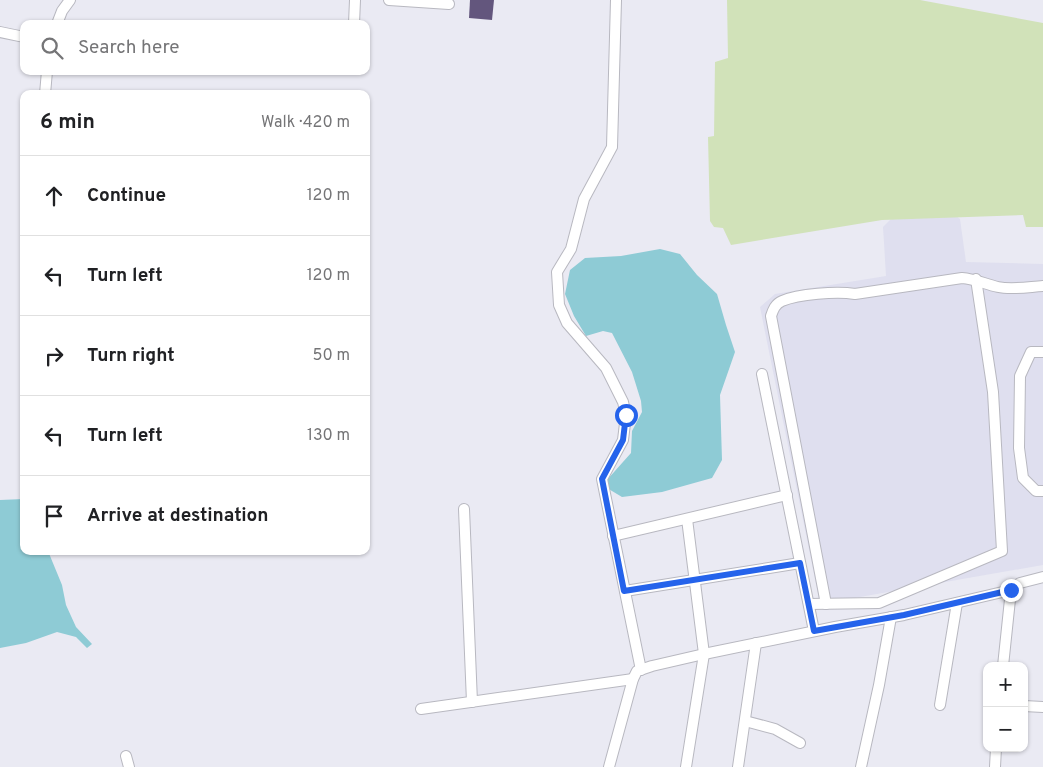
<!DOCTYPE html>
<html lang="en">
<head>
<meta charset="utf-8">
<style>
  :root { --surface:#fff; --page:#f6f6f6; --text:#202124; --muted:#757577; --line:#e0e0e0 }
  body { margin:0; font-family:Overpass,sans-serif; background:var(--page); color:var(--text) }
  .controls { position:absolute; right:15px; bottom:15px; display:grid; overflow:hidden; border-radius:10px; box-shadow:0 1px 4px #0004 }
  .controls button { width:45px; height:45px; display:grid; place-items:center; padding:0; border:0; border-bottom:1px solid var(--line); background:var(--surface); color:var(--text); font:25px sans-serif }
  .stop { position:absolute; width:15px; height:15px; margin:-11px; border:4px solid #2563eb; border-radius:50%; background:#fff }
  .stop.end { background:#2563eb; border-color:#fff; box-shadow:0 1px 5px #0008 }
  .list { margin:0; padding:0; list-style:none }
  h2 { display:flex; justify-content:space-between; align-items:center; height:65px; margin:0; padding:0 20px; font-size:21px }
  h2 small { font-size:16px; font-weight:400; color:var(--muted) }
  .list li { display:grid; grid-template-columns:32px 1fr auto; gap:15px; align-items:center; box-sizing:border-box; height:80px; padding:0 20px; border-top:1px solid var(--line) }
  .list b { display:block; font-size:19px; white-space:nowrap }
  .list em { font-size:16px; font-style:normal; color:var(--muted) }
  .icon { flex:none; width:28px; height:28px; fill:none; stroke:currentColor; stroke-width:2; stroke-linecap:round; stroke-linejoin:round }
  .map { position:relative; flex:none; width:1043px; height:767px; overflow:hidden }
  .search { position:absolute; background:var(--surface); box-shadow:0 1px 4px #0004; left:20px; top:20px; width:350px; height:55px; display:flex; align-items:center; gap:12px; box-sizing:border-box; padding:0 18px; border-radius:10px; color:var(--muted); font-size:19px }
  .panel { position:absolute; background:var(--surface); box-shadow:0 1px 4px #0004; left:20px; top:90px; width:350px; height:465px; border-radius:10px }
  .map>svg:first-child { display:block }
  .built { fill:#dfdfef }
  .green { fill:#d1e2b9 }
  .water { fill:#8ecbd5 }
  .building { fill:#63567d }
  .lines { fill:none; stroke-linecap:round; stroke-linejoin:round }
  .minor-casing { stroke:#b8b8c0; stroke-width:12 }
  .minor { stroke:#fff; stroke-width:10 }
  .route { stroke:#2563eb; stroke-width:6 }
</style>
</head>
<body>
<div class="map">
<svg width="1043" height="767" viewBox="0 0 1043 767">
  <rect width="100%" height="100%" fill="#eaeaf3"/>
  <path class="built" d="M952,213L960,219L966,262L1043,264V565L820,604L760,307L775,294L886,276L883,227L894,216Z"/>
  <path class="green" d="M727,0H920L1043,23V227H1026L1023,215L882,220L731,245L723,228L714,227L710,221L708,137L714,136L715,62L728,58Z"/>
  <g class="water">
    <path d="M660,249L680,254L697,275L717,294L726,325L735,352L720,395L722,460L712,478L662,492L622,497L607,488L606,481L631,453L632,431L642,412L641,401L632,372L612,333L603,331L586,336L574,316L565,294L570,270L585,258L621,256Z"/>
    <path d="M24,499V551H48L62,585L66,605L76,627L92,644L87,648L76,637L57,632L26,643L0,648V500Z"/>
  </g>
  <path class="building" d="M470,0H494L492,20L469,18Z"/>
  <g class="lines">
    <defs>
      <g id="minor">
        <path d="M389,0L449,4"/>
        <path d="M616,0L612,147L584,199L571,249L557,272L559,305L567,323L606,368L623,402L626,415L623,440L602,479L641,670"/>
        <path d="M57,24L62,11L70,0"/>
        <path d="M354,24L355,0"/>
        <path d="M0,32L24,37"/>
        <path d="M45,94L47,71"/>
        <path d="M1043,352H1031L1020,376L1019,448L1023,478L1036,491H1043"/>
        <path d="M762,374L814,631"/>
        <path d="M464,509L472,702"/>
        <path d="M613,536L787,495"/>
        <path d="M625,591L800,563"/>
        <path d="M809,604L879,603L1002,551L993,392L976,279"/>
        <path d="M826,604L771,316C773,310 775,304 782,301C798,294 837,291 855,294L962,278C975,279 985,284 998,287C1012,290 1028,287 1043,286"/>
        <path d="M1003,666L1011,590"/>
        <path d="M940,705L957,603"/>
        <path d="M1024,706L1043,707"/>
        <path d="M421,709L633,679"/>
        <path d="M745,721L775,729L800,743"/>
        <path d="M126,756L129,767"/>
        <path d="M609,767L633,679L637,671L652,666L704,654L835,627L904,615L1011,590L1020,583L1043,577"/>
        <path d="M686,767L704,654L687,519"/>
        <path d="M738,767L756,643"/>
        <path d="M861,767L879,685L891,617"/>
        <path d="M995,767L996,748"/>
      </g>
    </defs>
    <use href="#minor" class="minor-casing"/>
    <use href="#minor" class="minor"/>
  </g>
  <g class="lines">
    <path class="route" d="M626,415L623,440L602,479L624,591L800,563L814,631L904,615L1011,590"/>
  </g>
</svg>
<div class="controls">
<button>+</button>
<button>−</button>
</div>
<div class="stop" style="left:626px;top:415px"></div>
<div class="stop end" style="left:1011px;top:590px"></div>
<div class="search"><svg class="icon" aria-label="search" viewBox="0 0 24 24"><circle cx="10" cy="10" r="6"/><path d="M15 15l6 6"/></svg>Search here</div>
<section class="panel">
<h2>6 min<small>Walk · 420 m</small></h2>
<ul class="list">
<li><svg class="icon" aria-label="ahead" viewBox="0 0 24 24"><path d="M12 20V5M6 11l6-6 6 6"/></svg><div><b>Continue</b></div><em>120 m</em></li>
<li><svg class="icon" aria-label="left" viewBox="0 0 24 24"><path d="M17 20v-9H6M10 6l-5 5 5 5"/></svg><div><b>Turn left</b></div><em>120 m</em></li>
<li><svg class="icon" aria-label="right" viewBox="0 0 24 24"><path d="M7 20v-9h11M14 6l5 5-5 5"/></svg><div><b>Turn right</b></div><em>50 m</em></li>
<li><svg class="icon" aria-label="left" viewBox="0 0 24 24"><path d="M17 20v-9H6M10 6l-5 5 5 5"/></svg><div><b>Turn left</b></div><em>130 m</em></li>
<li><svg class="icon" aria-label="arrive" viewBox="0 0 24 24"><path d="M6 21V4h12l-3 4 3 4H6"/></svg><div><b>Arrive at destination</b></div></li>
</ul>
</section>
</div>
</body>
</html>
